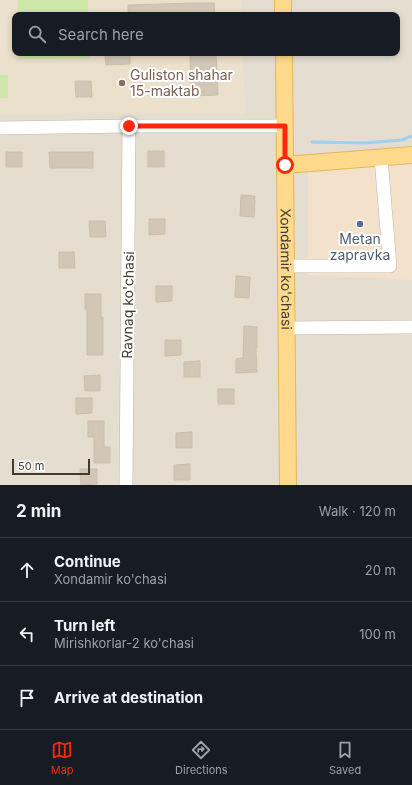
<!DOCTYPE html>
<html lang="en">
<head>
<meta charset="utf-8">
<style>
  :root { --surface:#171b24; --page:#242831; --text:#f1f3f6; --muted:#9ea1a6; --line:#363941; --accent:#fc270d }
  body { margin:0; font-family:Inter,sans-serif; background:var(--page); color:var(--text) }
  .scale { position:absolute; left:12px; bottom:10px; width:78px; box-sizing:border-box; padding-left:4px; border:2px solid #423b32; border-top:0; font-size:11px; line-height:14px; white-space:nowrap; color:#423b32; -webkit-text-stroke:3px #fff; paint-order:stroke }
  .stop { position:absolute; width:12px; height:12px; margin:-9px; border:3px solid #fc270d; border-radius:50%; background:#fff }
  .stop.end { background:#fc270d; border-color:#fff; box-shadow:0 1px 4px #0008 }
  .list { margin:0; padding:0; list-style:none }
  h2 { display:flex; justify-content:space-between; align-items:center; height:52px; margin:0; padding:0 16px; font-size:17px }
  h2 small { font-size:13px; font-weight:400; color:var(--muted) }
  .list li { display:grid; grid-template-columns:26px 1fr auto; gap:12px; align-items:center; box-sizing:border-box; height:64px; padding:0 16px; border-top:1px solid var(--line) }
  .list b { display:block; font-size:15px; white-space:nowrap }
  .list p { margin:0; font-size:13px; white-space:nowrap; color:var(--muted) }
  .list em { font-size:13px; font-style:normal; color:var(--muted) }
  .icon { flex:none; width:22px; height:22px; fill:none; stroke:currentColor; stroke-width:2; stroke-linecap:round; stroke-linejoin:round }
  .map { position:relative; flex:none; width:412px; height:485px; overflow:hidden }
  .search { position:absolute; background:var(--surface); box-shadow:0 2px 6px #0003; left:12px; right:12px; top:12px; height:44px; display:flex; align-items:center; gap:10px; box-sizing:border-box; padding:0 14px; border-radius:8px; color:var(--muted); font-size:15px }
  .sheet { height:244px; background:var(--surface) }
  nav { display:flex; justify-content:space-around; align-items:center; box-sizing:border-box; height:56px; border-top:1px solid var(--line); background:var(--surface); font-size:11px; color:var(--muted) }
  nav a { display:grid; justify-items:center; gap:2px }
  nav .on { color:var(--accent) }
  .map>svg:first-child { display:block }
  .residential { fill:#e5ddd0; fill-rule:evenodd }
  .commercial { fill:#f4e1cb }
  .education { fill:#ebe0cb }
  .green { fill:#cde7a9 }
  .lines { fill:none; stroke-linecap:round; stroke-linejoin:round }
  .stream { stroke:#9cd1f0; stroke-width:3 }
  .building { fill:#d2c7b7; stroke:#cdbeaa }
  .minor-casing { stroke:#bfb6a7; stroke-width:14 }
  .major-casing { stroke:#e4b65d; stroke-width:18 }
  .minor { stroke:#fff; stroke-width:13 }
  .major { stroke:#ffda8d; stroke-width:16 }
  .route { stroke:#fc270d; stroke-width:5 }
  .education-dot { fill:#8d6e63; stroke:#fff; stroke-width:1.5 }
  .service-dot { fill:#5c6f8a; stroke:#fff; stroke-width:1.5 }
  .labels { text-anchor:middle; stroke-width:4; stroke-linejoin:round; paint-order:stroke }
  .education-label { font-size:14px; fill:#785e54; stroke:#fff; text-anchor:start }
  .service-label { font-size:14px; fill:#4e5e75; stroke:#fff }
  .street-label { font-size:14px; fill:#423b32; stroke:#fff }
</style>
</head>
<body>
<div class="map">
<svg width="412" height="485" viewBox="0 0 412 485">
  <rect width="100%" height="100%" fill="#f1ece2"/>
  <path class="residential" d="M0,0H412V485H0ZM15,15H397V53H15Z"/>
  <path class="commercial" d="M412,163V280L308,275V172Z"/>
  <path class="education" d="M0,0H241V15H15V53H243L245,114H0Z"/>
  <g class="green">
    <rect x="18" y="0" width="70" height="15"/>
    <path d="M19,53H89V58L19,59Z"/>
    <rect x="0" y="75" width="8" height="23"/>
  </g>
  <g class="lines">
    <path class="stream" d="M312,142L364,143L402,140L412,136"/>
  </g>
  <g class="building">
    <path d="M195,3H214L215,15H128V5Z"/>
    <path d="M105,53H130V64L106,65Z"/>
    <path d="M190,53H216L218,95L191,96Z"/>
    <path d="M75,81H91L92,97H76Z"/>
    <rect x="148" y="151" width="16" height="16"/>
    <rect x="6" y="152" width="16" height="15"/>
    <path d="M49,152H93V168H50Z"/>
    <path d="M241,195L255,196L254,217L240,216Z"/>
    <path d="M149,219H165V234L149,235Z"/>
    <path d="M89,221H105L106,237H90Z"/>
    <path d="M59,252H74L75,268H59Z"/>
    <path d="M236,276L250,277L249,298L235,297Z"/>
    <path d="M156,286H172V301L156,302Z"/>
    <path d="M85,294H101V317H103V355H87V309H85Z"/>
    <path d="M244,326L257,327V348H256L257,372L236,373V359L243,358Z"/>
    <path d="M165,340H181V355L165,356Z"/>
    <path d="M200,361V377H184V362Z"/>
    <path d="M100,375V391H85L84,376Z"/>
    <rect x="218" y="389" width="16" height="15"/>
    <path d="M76,398H92V413L76,414Z"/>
    <path d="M88,421H104V447H110V463H94V437H88Z"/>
    <path d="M192,432V448H176V433Z"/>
    <path d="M190,464V480H174V465Z"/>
    <path d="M80,469H97V484L81,485Z"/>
  </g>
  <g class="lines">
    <defs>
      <g id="minor">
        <path d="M0,128L129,126H285"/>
        <path d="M286,266H390L381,158"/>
        <path d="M287,328L412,327"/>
        <path d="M126,485L129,126"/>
      </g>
      <g id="major">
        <path d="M283,0V15"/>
        <path id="s1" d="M284,53L288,485"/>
        <path d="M285,165L412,155"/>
      </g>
    </defs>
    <use href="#minor" class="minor-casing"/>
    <use href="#major" class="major-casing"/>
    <use href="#minor" class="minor"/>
    <use href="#major" class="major"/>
  </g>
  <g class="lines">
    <path class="route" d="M129,126H285V165"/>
  </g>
  <circle class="education-dot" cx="122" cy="83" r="4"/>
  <circle class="service-dot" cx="360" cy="224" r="4"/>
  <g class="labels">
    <g class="education-label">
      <text x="130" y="80">Guliston shahar<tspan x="130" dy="16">15-maktab</tspan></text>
    </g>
    <g class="service-label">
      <text x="360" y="244">Metan<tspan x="360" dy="16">zapravka</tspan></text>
    </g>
    <g class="street-label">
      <text dy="5" stroke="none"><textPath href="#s1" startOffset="216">Xondamir ko'chasi</textPath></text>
      <text transform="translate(128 305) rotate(-89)" y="5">Ravnaq ko'chasi</text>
    </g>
  </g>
</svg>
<div class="scale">50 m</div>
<div class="stop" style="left:285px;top:165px"></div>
<div class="stop end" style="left:129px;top:126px"></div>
<div class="search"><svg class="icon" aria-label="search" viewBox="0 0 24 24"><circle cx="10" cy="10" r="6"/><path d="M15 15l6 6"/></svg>Search here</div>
</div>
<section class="sheet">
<h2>2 min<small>Walk · 120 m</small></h2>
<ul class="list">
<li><svg class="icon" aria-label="ahead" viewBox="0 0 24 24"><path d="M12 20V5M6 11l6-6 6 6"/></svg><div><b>Continue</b><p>Xondamir ko'chasi</p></div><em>20 m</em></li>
<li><svg class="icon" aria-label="left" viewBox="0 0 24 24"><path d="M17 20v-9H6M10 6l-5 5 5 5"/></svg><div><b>Turn left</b><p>Mirishkorlar-2 ko'chasi</p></div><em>100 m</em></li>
<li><svg class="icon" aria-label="arrive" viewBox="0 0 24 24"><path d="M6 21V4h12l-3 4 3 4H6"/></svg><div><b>Arrive at destination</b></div></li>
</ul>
</section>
<nav>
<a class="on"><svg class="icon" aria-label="map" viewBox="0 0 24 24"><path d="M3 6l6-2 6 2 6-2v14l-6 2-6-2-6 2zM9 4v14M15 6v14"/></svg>Map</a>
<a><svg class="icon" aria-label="directions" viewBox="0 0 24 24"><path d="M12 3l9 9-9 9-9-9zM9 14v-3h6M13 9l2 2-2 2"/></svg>Directions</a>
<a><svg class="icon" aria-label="saved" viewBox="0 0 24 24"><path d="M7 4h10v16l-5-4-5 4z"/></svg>Saved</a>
</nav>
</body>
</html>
